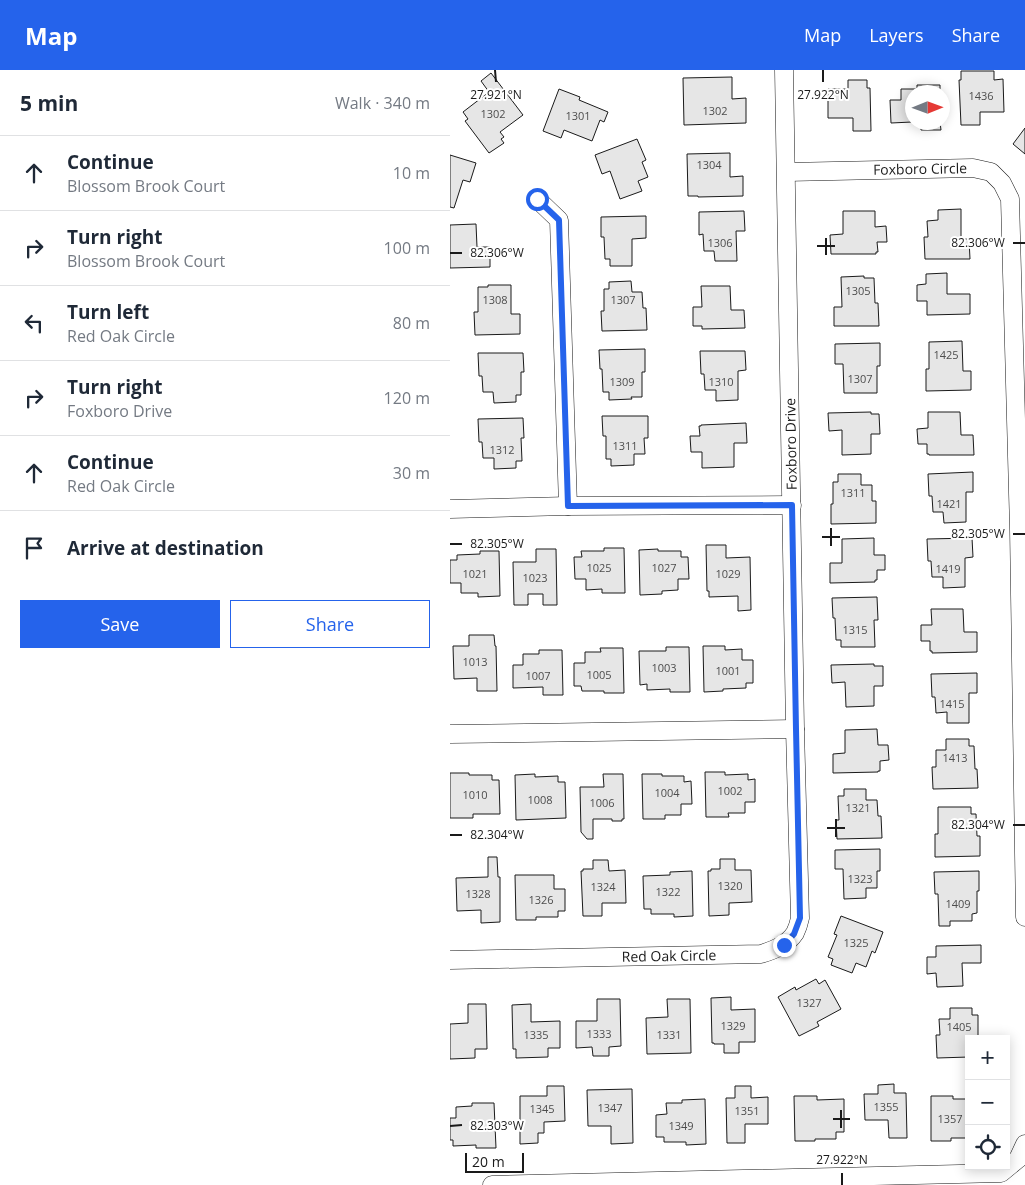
<!DOCTYPE html>
<html lang="en">
<head>
<meta charset="utf-8">
<style>
  :root { --surface:#fff; --page:#f6f6f7; --text:#1f2937; --muted:#747a83; --line:#e0e1e3; --accent:#2563eb }
  body { margin:0; font-family:"Open Sans",sans-serif; background:var(--page); color:var(--text) }
  .controls { position:absolute; right:15px; bottom:15px; display:grid; overflow:hidden; border-radius:0px; box-shadow:0 2px 12px #0003 }
  .controls button { width:45px; height:45px; display:grid; place-items:center; padding:0; border:0; border-bottom:1px solid var(--line); background:var(--surface); color:var(--text); font:25px sans-serif }
  .compass { position:absolute; left:455px; top:15px; width:45px; height:45px; border-radius:50%; background:var(--surface); box-shadow:0 2px 12px #0003; rotate:89deg }
  .scale { position:absolute; left:15px; bottom:12px; width:59px; box-sizing:border-box; padding-left:5px; border:2px solid #1a1a1a; border-top:0; font-size:14px; line-height:18px; white-space:nowrap; color:#1a1a1a; -webkit-text-stroke:4px #fff; paint-order:stroke }
  .stop { position:absolute; width:15px; height:15px; margin:-11px; border:4px solid #2563eb; border-radius:50%; background:#fff }
  .stop.end { background:#2563eb; border-color:#fff; box-shadow:0 1px 5px #0008 }
  .list { margin:0; padding:0; list-style:none }
  h2 { display:flex; justify-content:space-between; align-items:center; height:65px; margin:0; padding:0 20px; font-size:21px }
  h2 small { font-size:16px; font-weight:400; color:var(--muted) }
  .list li { display:grid; grid-template-columns:32px 1fr auto; gap:15px; align-items:center; box-sizing:border-box; height:75px; padding:0 20px; border-top:1px solid var(--line) }
  .list b { display:block; font-size:19px; white-space:nowrap }
  .list p { margin:0; font-size:16px; white-space:nowrap; color:var(--muted) }
  .list em { font-size:16px; font-style:normal; color:var(--muted) }
  .actions { display:flex; gap:10px; padding:15px 20px }
  .actions a { flex:1; padding:11px 0; border:1px solid var(--accent); border-radius:0px; text-align:center; font-size:18px; color:var(--accent) }
  .actions .main { background:var(--accent); color:#fff }
  .icon { flex:none; width:28px; height:28px; fill:none; stroke:currentColor; stroke-width:2; stroke-linecap:round; stroke-linejoin:round }
  .map { position:relative; flex:none; width:575px; height:1115px; overflow:hidden }
  header { display:flex; align-items:center; gap:30px; box-sizing:border-box; height:70px; padding:0 25px; background:var(--accent); color:#fff }
  header strong { font-size:24px }
  nav { display:flex; gap:28px; margin-inline-start:auto; font-size:18px }
  main { display:flex }
  aside { flex:1; background:var(--surface) }
  .map>svg:first-child { display:block }
  .building { fill:#e6e6e6; stroke:#1a1a1a }
  .lines { fill:none; stroke-linecap:round; stroke-linejoin:round }
  .street-casing { stroke:#1a1a1a; stroke-width:19 }
  .street { stroke:#fff; stroke-width:18 }
  .route { stroke:#2563eb; stroke-width:6 }
  .ticks { fill:none; stroke:#1a1a1a; stroke-width:2 }
  .labels { text-anchor:middle; stroke-width:4; stroke-linejoin:round; paint-order:stroke }
  .number-label { font-size:11px; fill:#4d4d4d }
  .street-label { font-size:14px; fill:#1a1a1a; stroke:#fff }
  .ticks-label { font-size:12px; text-anchor:middle; fill:#1a1a1a; stroke:#fff; stroke-width:4; stroke-linejoin:round; paint-order:stroke }
</style>
</head>
<body>
<header>
<strong>Map</strong>
<nav><a>Map</a><a>Layers</a><a>Share</a></nav>
</header>
<main>
<aside>
<h2>5 min<small>Walk · 340 m</small></h2>
<ul class="list">
<li><svg class="icon" aria-label="ahead" viewBox="0 0 24 24"><path d="M12 20V5M6 11l6-6 6 6"/></svg><div><b>Continue</b><p>Blossom Brook Court</p></div><em>10 m</em></li>
<li><svg class="icon" aria-label="right" viewBox="0 0 24 24"><path d="M7 20v-9h11M14 6l5 5-5 5"/></svg><div><b>Turn right</b><p>Blossom Brook Court</p></div><em>100 m</em></li>
<li><svg class="icon" aria-label="left" viewBox="0 0 24 24"><path d="M17 20v-9H6M10 6l-5 5 5 5"/></svg><div><b>Turn left</b><p>Red Oak Circle</p></div><em>80 m</em></li>
<li><svg class="icon" aria-label="right" viewBox="0 0 24 24"><path d="M7 20v-9h11M14 6l5 5-5 5"/></svg><div><b>Turn right</b><p>Foxboro Drive</p></div><em>120 m</em></li>
<li><svg class="icon" aria-label="ahead" viewBox="0 0 24 24"><path d="M12 20V5M6 11l6-6 6 6"/></svg><div><b>Continue</b><p>Red Oak Circle</p></div><em>30 m</em></li>
<li><svg class="icon" aria-label="arrive" viewBox="0 0 24 24"><path d="M6 21V4h12l-3 4 3 4H6"/></svg><div><b>Arrive at destination</b></div></li>
</ul>
<div class="actions"><a class="main">Save</a><a>Share</a></div>
</aside>
<div class="map">
<svg width="575" height="1115" viewBox="0 0 575 1115">
  <rect width="100%" height="100%" fill="#fff"/>
  <g class="building">
    <path d="M511,1H544V10L553,9L554,42H530V55H511L509,10H511Z"/>
    <path d="M41,3L73,45L50,62L54,67L51,69L54,73L39,83L15,51L18,49L13,42L39,22L31,11Z"/>
    <path d="M282,7V29L296,28V53L234,55L233,8Z"/>
    <path d="M398,10H417V18H420L421,61H403V48H378V19H398Z"/>
    <path d="M467,15H490V22H462V52L441,53L440,30H451V19H467Z"/>
    <path d="M109,19L130,27L129,30L158,42L154,52L150,50L142,71L114,60L111,68L93,61Z"/>
    <path d="M471,52H490L491,60H471Z"/>
    <path d="M575,58V84L563,74Z"/>
    <path d="M187,69L196,90L192,92L198,107L188,111L192,121L170,129L160,101L152,104L145,85Z"/>
    <path d="M280,83V107L293,106V126L248,127V126H238L237,84Z"/>
    <path d="M0,85L26,93L20,112L13,110L4,138L0,137Z"/>
    <path d="M511,139V169H519L520,189H475L474,167H478L477,151L488,150V140Z"/>
    <path d="M294,141L295,161H286L287,191H265L264,181H254L253,164L249,165V142Z"/>
    <path d="M393,141H425V157L436,156L437,172H427L428,182H426V184H381L380,165L393,164Z"/>
    <path d="M196,146V168L182,169V196H160V189H155L154,167H151V147Z"/>
    <path d="M26,154L27,177H40V197L0,198V155Z"/>
    <path d="M497,203V224H520V244L477,245V231H467V215L476,214V204Z"/>
    <path d="M414,206V208H424L425,233H428L429,256H384V237H392L391,207Z"/>
    <path d="M181,211L182,222H192L193,238H196L197,260L152,261L151,241H154V219H159V212Z"/>
    <path d="M38,215H61V244H70V264L25,265L24,242H28V217H38Z"/>
    <path d="M251,216H280L281,240H294L295,258L252,259V256H243V237H252Z"/>
    <path d="M512,271L513,301H521V320L476,321V299H479V272Z"/>
    <path d="M430,273V296H427V323H394L393,294H385V274Z"/>
    <path d="M195,279V302H192V327H181L182,329L159,330V322H153L152,299H150L149,280Z"/>
    <path d="M250,281H295L296,300L288,301V330L266,331V320H255L254,304H251Z"/>
    <path d="M28,283H73L74,302H71V325H66V332L44,333L43,322H33L32,306H29Z"/>
    <path d="M421,342V344H429L430,364H421V384L392,385V360L379,361L378,343Z"/>
    <path d="M478,342H510L511,365H523L524,385H479V384H477V374H468L467,359L478,358Z"/>
    <path d="M152,346H198V368H194L195,384H184V395L161,396V389H156V366H153Z"/>
    <path d="M73,348L74,368H71L72,391H66V398L44,399V388H33L32,372H29L28,349Z"/>
    <path d="M296,353L297,373H284V397L252,398V382H241L240,366H250L249,356H251V355Z"/>
    <path d="M523,402V422H516V452L494,453L493,442H483L482,426H479L478,404Z"/>
    <path d="M388,404H411V415H422V431H426V453L381,454V434H383V412H388Z"/>
    <path d="M424,468V485H435V500H427V510H425V512L380,513V493H392V469Z"/>
    <path d="M522,468L523,487L515,488V517L493,518V507H482L481,491H478L477,469Z"/>
    <path d="M256,475H276V488L300,487L301,540L288,541V526L259,527V521H257Z"/>
    <path d="M154,478H174L175,523H152V519L136,520V509H125L124,487H132L131,481H154Z"/>
    <path d="M86,479H106L107,535H93V524H78V535H64L63,492H86Z"/>
    <path d="M208,479V481H231V487H238L239,509H228V520L212,521V524L190,525L189,480Z"/>
    <path d="M30,481H49L50,526L28,527V523H11V513H0V490H7V485L30,484Z"/>
    <path d="M427,527L428,550H424L425,577H391V570H386L385,548H383L382,528Z"/>
    <path d="M481,539H513L514,562H527V582L482,583V581H480V571H471V555H482Z"/>
    <path d="M19,565H44L45,576H46L47,621H27V608L4,609L3,576H19Z"/>
    <path d="M253,576H275V580L292,579V590H303V613H296V618L273,619V621L254,622Z"/>
    <path d="M216,577H239L240,622H220V619L197,620V614L190,615L189,581H216Z"/>
    <path d="M150,578H173L174,623H154V621H132L131,616H124V593H135V582H151Z"/>
    <path d="M89,580H112L113,625H93V617L63,618V595H73V584H89Z"/>
    <path d="M424,594V596H433V616H424V636L396,637L395,612L382,613L381,595Z"/>
    <path d="M527,603V623H519V653H497V642L486,643L485,627H482L481,604Z"/>
    <path d="M427,659L428,675H438L439,690L430,691V701H428V702L383,703V684L395,683V660Z"/>
    <path d="M496,669H519V676H524L525,699H527L528,718L483,719L482,697H486V680H496Z"/>
    <path d="M255,702H275V705L298,704V710L305,709V732H295V743H278L279,747H256Z"/>
    <path d="M0,703H19V705H42V710H49L50,744H23V748H0Z"/>
    <path d="M85,704V707L108,706V712H115L116,748L66,750L65,705Z"/>
    <path d="M153,704H173L174,749H172V751H162V749H143V769H137L131,762L130,717H154Z"/>
    <path d="M192,704H212V706H234V712L241,711L242,734H231V745H215V749H193Z"/>
    <path d="M394,719H416V730H427L428,746H431L432,768L387,769L386,750H389L388,726H394Z"/>
    <path d="M488,737H521V744H526L527,766H530V786L485,787V764H488Z"/>
    <path d="M430,779V801H427V818H416V828L394,829L393,799H385V780Z"/>
    <path d="M38,787H47L48,807H50V852L31,853V840L7,841L6,808L38,807Z"/>
    <path d="M270,789H285V800H301L302,832L279,833V845L259,846L258,801H261V799H270Z"/>
    <path d="M143,790H158L159,801L175,800L176,833H152V846H133L131,801H133V799H143Z"/>
    <path d="M242,801L243,846L224,847V844H201V839H194L193,806L220,805V802Z"/>
    <path d="M529,801V821H527V843L522,844V851H500V856H489L488,824H485L484,802Z"/>
    <path d="M65,805H104V819H115V841H108V847H86V850H66Z"/>
    <path d="M391,846L433,862L425,883L422,881L416,897L406,893L402,903L381,895L383,889L378,887L387,865L384,864Z"/>
    <path d="M531,875V893H512L513,916L487,917L486,903L477,904V887H486V876Z"/>
    <path d="M366,909L369,914L375,910L391,939L367,952L369,956L349,966L328,927L345,917L346,920Z"/>
    <path d="M281,927V940L305,939V972H289V983H274V974H264V973H262L261,928Z"/>
    <path d="M147,929H170L171,976L159,977V986H143L142,977L126,978V951H147Z"/>
    <path d="M217,929H240L241,983L197,984L196,948L218,947Z"/>
    <path d="M18,934H36L37,979H25V988L0,989V954L18,953Z"/>
    <path d="M81,934V952L110,951V978H98V987L66,988V979H63L62,935Z"/>
    <path d="M500,938H522V945H528V967H531V969H519V987L487,988L486,965H490L489,949H500Z"/>
    <path d="M444,1014V1023H456L457,1068H439L438,1050H415L414,1024H428V1015Z"/>
    <path d="M97,1016H114L115,1051L94,1052V1063H88V1073L70,1074V1026H97Z"/>
    <path d="M285,1016H301V1028L318,1027V1054H295V1073H277L276,1028H285Z"/>
    <path d="M182,1019L183,1073L161,1074V1056H138L137,1020Z"/>
    <path d="M344,1026H367V1030L394,1029V1062H386V1069H365V1071H345Z"/>
    <path d="M481,1026H503V1029H519V1068H501V1071H481Z"/>
    <path d="M255,1029L256,1074L236,1075V1072H214V1067H206V1045L217,1044L216,1033H232V1030Z"/>
    <path d="M22,1033H44L46,1078H26V1075L3,1076V1070H0V1048H6V1037L22,1036Z"/>
  </g>
  <g class="lines">
    <defs>
      <g id="street">
        <path d="M337,102L523,98L541,102L552,113L560,129L569,459L575,847"/>
        <path d="M87,129L109,150L118,436"/>
        <path d="M0,439L118,436L342,435"/>
        <path d="M0,664L345,659"/>
        <path d="M0,890L311,884C324,880 337,875 345,863C347,859 349,853 350,848L345,659L334,0"/>
        <path d="M42,1115L551,1103L568,1089L575,1074"/>
      </g>
    </defs>
    <use href="#street" class="street-casing"/>
    <use href="#street" class="street"/>
  </g>
  <g class="lines">
    <path class="route" d="M87,129L109,150L118,436L342,435L346,659L350,848L344,864L334,875"/>
  </g>
  <path class="ticks" d="M45,0L46,12M373,0V12M376,168V185M563,173H575M367,176H385M0,183H12M381,458V476M563,464H575M372,467H390M0,474H12M386,749V767M563,755H575M377,758H395M0,765H12M391,1040V1058M383,1049H400M0,1056L12,1055M392,1103V1115"/>
  <g class="labels">
    <g class="number-label">
      <text x="531" y="30">1436</text>
      <text x="265" y="45">1302</text>
      <text x="43" y="48">1302</text>
      <text x="128" y="50">1301</text>
      <text x="259" y="99">1304</text>
      <text x="270" y="177">1306</text>
      <text x="408" y="225">1305</text>
      <text x="45" y="234">1308</text>
      <text x="173" y="234">1307</text>
      <text x="496" y="289">1425</text>
      <text x="410" y="313">1307</text>
      <text x="172" y="316">1309</text>
      <text x="271" y="316">1310</text>
      <text x="175" y="380">1311</text>
      <text x="52" y="384">1312</text>
      <text x="403" y="427">1311</text>
      <text x="499" y="438">1421</text>
      <text x="149" y="502">1025</text>
      <text x="214" y="502">1027</text>
      <text x="498" y="503">1419</text>
      <text x="25" y="508">1021</text>
      <text x="278" y="508">1029</text>
      <text x="85" y="512">1023</text>
      <text x="405" y="564">1315</text>
      <text x="25" y="596">1013</text>
      <text x="214" y="602">1003</text>
      <text x="278" y="605">1001</text>
      <text x="149" y="609">1005</text>
      <text x="88" y="610">1007</text>
      <text x="502" y="638">1415</text>
      <text x="505" y="692">1413</text>
      <text x="280" y="725">1002</text>
      <text x="217" y="727">1004</text>
      <text x="25" y="729">1010</text>
      <text x="90" y="734">1008</text>
      <text x="152" y="737">1006</text>
      <text x="408" y="742">1321</text>
      <text x="410" y="813">1323</text>
      <text x="280" y="820">1320</text>
      <text x="153" y="821">1324</text>
      <text x="218" y="826">1322</text>
      <text x="28" y="828">1328</text>
      <text x="91" y="834">1326</text>
      <text x="508" y="838">1409</text>
      <text x="406" y="877">1325</text>
      <text x="359" y="937">1327</text>
      <text x="283" y="960">1329</text>
      <text x="509" y="961">1405</text>
      <text x="149" y="968">1333</text>
      <text x="86" y="969">1335</text>
      <text x="219" y="969">1331</text>
      <text x="436" y="1041">1355</text>
      <text x="160" y="1042">1347</text>
      <text x="92" y="1043">1345</text>
      <text x="297" y="1045">1351</text>
      <text x="500" y="1053">1357</text>
      <text x="231" y="1060">1349</text>
    </g>
    <g class="street-label">
      <text transform="translate(470 99) rotate(-1)" y="5">Foxboro Circle</text>
      <text transform="translate(341 374) rotate(-91)" y="5">Foxboro Drive</text>
      <text transform="translate(219 886) rotate(-1)" y="5">Red Oak Circle</text>
    </g>
  </g>
  <g class="ticks-label">
    <text x="46" y="29">27.921°N</text>
    <text x="373" y="29">27.922°N</text>
    <text x="528" y="177">82.306°W</text>
    <text x="47" y="187">82.306°W</text>
    <text x="528" y="468">82.305°W</text>
    <text x="47" y="478">82.305°W</text>
    <text x="528" y="759">82.304°W</text>
    <text x="47" y="769">82.304°W</text>
    <text x="47" y="1060">82.303°W</text>
    <text x="392" y="1094">27.922°N</text>
  </g>
</svg>
<div class="controls">
<button>+</button>
<button>−</button>
<button><svg class="icon" aria-label="locate" viewBox="0 0 24 24"><circle cx="12" cy="12" r="6"/><path d="M12 2v4M12 18v4M2 12h4M18 12h4"/></svg></button>
</div>
<svg class="compass" viewBox="-18 -18 36 36"><path d="M0-13l5 13h-10z" fill="#e53935"/><path d="M0 13l5-13h-10z" fill="#747a83"/></svg>
<div class="scale">20 m</div>
<div class="stop" style="left:87px;top:129px"></div>
<div class="stop end" style="left:334px;top:875px"></div>
</div>
</main>
</body>
</html>
